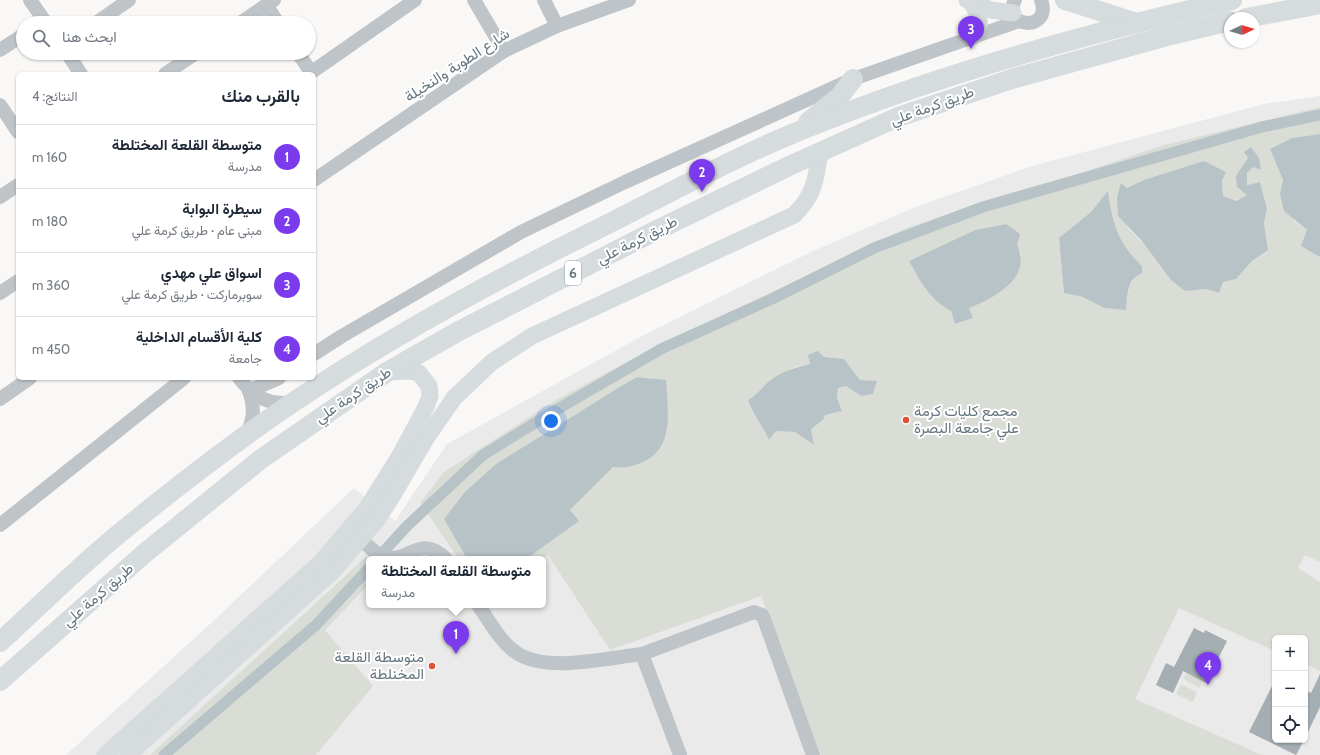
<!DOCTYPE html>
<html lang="ar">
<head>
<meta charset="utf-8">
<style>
  :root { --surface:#fff; --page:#f6f6f7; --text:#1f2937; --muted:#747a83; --line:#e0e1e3; --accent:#7c3aed }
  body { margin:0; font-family:Cabin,Vazirmatn,sans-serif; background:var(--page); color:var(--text); direction:rtl }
  .controls { position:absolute; right:12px; bottom:12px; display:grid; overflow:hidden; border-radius:6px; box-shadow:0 1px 3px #0004 }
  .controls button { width:36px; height:36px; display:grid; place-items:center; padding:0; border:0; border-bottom:1px solid var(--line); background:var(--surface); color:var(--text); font:20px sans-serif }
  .compass { position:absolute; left:1224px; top:12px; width:36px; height:36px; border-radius:50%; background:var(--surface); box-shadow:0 1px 3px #0004; rotate:86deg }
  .you { position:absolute; left:551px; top:421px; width:14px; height:14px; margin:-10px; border:3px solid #fff; border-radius:50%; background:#1a73e8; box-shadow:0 0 0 6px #1a73e833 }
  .badge { display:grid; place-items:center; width:26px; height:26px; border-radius:50%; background:var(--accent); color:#fff; font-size:13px; font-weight:700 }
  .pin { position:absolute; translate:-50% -33px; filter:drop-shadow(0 1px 2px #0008) }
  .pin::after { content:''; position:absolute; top:21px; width:14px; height:12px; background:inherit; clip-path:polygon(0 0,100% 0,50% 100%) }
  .popup { position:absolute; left:366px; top:556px; width:180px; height:52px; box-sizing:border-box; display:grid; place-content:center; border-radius:6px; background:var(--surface); filter:drop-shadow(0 1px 3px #0005); font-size:13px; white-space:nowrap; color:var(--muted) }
  .popup b { font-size:15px; color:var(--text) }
  .popup::after { content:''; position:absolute; left:50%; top:100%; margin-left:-8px; border:8px solid transparent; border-top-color:var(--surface) }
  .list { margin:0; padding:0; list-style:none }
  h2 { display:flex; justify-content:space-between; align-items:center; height:52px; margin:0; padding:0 16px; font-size:17px }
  h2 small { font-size:13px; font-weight:400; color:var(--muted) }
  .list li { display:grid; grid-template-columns:26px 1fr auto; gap:12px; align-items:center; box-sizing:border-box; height:64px; padding:0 16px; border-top:1px solid var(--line) }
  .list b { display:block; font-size:15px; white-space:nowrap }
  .list p { margin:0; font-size:13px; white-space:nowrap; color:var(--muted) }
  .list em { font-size:13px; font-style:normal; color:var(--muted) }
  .icon { flex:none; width:22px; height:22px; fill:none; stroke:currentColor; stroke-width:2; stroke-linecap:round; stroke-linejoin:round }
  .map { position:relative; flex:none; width:1320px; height:755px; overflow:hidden; direction:ltr }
  .search { position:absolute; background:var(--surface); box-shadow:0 1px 3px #0004; left:16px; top:16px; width:300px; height:44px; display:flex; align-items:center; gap:10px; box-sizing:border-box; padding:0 14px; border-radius:22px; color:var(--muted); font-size:15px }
  .panel { position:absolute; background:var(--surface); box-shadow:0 1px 3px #0004; left:16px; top:72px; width:300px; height:308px; border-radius:6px; direction:rtl }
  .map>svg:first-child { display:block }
  .built { fill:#e9eae9; fill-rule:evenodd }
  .green { fill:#d9ddd6; fill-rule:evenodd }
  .water { fill:#b7c3c7 }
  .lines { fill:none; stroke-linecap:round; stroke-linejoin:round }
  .canal { stroke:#b7c3c7; stroke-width:11 }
  .building { fill:#a4aeb3 }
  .minor { stroke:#bfc4c8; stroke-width:14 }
  .major { stroke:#d6dbde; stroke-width:17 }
  .highway { stroke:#d6dbde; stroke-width:20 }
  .poi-dot { fill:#db5234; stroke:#fff; stroke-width:1.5 }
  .labels { text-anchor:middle; stroke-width:4; stroke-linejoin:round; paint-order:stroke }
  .shield { fill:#fff; stroke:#939fa6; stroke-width:1 }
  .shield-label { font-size:14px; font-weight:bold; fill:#657680 }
  .street-label { font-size:15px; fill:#657680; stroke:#fff }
  .poi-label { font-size:15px; fill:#657680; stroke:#fff; text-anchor:start }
</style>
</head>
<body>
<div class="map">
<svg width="1320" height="755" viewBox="0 0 1320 755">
  <rect width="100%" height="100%" fill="#f9f8f6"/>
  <path class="built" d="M1320,96V755H66L209,625L354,488L395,521L447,444L644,335L813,251L918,206L1032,166L1264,104ZM369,559H543V605H369ZM1275,638H1305V740H1275Z"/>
  <g class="green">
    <path d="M1320,107V134L1292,138L1270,149L1283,180L1280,194L1294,221L1307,230L1302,246L1320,257V562L1305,555L1298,568L1320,582V671L1305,664V638H1275V651L1179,608L1135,699L1262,755H821L761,596L610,650L548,555L542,559H526L578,521L570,510L613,467L632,466L652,378L637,377L618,388L496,464L444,519L467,559H459L420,503L444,472L556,400L638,356L902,230L990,199L1084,172L1164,145ZM1248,158L1261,170L1253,167L1247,174L1246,185L1260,182L1267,209L1264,223L1268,250L1252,261L1236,279L1223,282L1219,293L1206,289L1185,291L1141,241L1128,228L1121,184L1127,188L1144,180L1171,173L1222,181L1223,196L1235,201L1247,195L1244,165ZM1108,192C1112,223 1119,244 1142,266L1129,287L1126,310L1104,308L1083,297L1064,293L1059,238L1091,212ZM1006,224L1022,255L983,302L969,308L973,318L955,324L951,311L909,261L975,230ZM824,357L844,359L860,380L876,381L873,394L861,396L846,386L838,388L837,398L842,411L824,415L823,420L811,429L814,445L795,432L776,431L769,440C763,426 752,415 748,400L794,367L810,364Z"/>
    <path d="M367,556L369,560V584L325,630L373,686L316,755H150Z"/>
    <path d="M1186,673L1203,681L1200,688L1183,679Z"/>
    <path d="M1181,684L1197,692L1193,702L1176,694Z"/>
  </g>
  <g class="water">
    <path d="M1320,134V257L1301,246L1307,230L1284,211L1280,194L1283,180L1270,149L1292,138Z"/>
    <path d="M1251,147L1259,158L1261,170L1253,167L1247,173V185L1260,182L1267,209L1264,223L1268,250L1252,261L1236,279L1223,282L1219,293L1206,289L1185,291L1171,280L1142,241L1118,216L1117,198L1121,183L1127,188L1144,180L1204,161L1226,172L1222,181L1223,196L1236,201L1247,195L1237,187L1236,176L1248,158L1244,152Z"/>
    <path d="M1108,191C1112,223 1118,243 1142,266V273C1126,280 1128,294 1126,310L1104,308L1083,297L1064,293L1059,238L1091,212Z"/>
    <path d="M1006,224L1020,234L1017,245C1033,278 994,298 969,308L973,318L955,324L951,311C930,300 921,282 909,261L975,230Z"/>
    <path d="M818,351L824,357L844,359L860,380L877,381L873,394L861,396L846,386L838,388L837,398L842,411L825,415L823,420L811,429L814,445L795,432L776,431L769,440C763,426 753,415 748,400C758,394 763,386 772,379C783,371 797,367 810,364L808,355Z"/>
    <path d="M637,377L666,380C668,415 676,455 632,466C626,468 619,467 613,467L570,510L579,521L526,559H467L444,519L465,492L496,464L618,388Z"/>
  </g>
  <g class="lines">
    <g class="canal">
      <path d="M386,549L407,526L483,455L556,410L661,349L774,298L874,248L983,207L1262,127L1320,115"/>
      <path d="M164,755L316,625L369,568"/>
    </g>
  </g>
  <g class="building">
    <path d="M1194,628L1204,633L1205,630L1227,641L1206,683L1183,671L1173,693L1156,685L1166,663L1174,667Z"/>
    <path d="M1320,674V707L1305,738V690L1311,693Z"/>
    <path d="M1275,680V740H1304L1296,755L1249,732Z"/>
  </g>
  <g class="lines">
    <g class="minor">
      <path d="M30,0L46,23"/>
      <path d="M474,0L504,51"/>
      <path d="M544,0L557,26"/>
      <path d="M1015,0C1000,29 1053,32 1041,0"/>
      <path d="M266,5L278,23"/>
      <path d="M96,23L129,0"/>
      <path d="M240,23L274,0"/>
      <path d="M0,50L23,35"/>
      <path d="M67,53L81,74"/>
      <path d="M298,53L311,72"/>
      <path d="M165,74L196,53"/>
      <path d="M309,74L415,0"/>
      <path d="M0,105L18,132"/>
      <path d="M314,180L504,51L557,26L629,0"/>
      <path d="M0,197L18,185"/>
      <path d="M0,293L18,281"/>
      <path d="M314,354L342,336L521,232L625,182L853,79L1019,21"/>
      <path d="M239,378C254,397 269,406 293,402"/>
      <path d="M249,391L279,378"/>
      <path d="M0,399L30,378"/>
      <path d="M246,435C254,420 255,407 249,391"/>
      <path d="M0,525L184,378"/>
      <path d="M361,539C368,546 376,555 386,557C409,563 420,533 446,559"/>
      <path d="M478,605C489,620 499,640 514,651C543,674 606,658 642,654"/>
      <path d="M680,755L642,654L754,612L762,615L764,619L813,755"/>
    </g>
    <g class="major">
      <path d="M967,0L991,10L1013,13"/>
      <path d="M970,1C978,13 984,23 974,36"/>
      <path d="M105,755L321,562L367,508L399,457L426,407L430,396L429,386L419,373L410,371L387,372"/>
      <path d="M128,755L332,572L377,520L393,495L425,440L454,398L492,362L532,336L794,215C815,195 816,178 820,152"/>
    </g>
    <g class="highway">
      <path d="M1065,0L1137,23"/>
      <path d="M1246,18L1320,4"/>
      <path d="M808,122L840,96L853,79"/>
      <path d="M0,642C42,604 82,563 126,528C180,484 237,440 295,401C389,338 489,283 590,233C659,199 728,160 799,131C939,74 1085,34 1232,0"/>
      <path d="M0,681L145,553L261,459L387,372L457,332L651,233L789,166L898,117L1015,78L1167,36L1230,21"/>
    </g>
  </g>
  <g class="poi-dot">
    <circle cx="906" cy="420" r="4"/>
    <circle cx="432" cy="666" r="4"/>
  </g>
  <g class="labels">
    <rect class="shield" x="565" y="261" width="16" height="24" rx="3"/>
    <g class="shield-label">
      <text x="573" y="278">6</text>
    </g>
    <g class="street-label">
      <text transform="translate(457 65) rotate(-33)" y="5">شارع الطوبة والنخيلة</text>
      <text transform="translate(932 106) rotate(-20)" y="5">طريق كرمة علي</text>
      <text transform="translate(637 240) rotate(-27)" y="5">طريق كرمة علي</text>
      <text transform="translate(353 395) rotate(-34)" y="5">طريق كرمة علي</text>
      <text transform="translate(98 595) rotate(-41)" y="5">طريق كرمة علي</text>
    </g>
    <g class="poi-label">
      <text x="914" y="416">مجمع كليات كرمة<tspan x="914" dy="17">علي جامعة البصرة</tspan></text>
      <text x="424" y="662" text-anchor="end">متوسطة القلعة<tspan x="424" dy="17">المخنلطة</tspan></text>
    </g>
  </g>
</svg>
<div class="controls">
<button>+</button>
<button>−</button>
<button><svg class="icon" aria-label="locate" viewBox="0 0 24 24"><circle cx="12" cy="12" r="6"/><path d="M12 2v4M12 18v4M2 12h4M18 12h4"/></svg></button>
</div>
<svg class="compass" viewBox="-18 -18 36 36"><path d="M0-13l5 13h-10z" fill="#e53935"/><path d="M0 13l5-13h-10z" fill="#747a83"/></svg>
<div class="you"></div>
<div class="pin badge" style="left:456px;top:654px">1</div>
<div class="popup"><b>متوسطة القلعة المختلطة</b>مدرسة</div>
<div class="pin badge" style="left:702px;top:192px">2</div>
<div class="pin badge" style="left:971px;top:49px">3</div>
<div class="pin badge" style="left:1208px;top:685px">4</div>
<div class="search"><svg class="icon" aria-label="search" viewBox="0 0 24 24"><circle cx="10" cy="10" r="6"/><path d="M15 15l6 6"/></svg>ابحث هنا</div>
<section class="panel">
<h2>بالقرب منك<small>النتائج: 4</small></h2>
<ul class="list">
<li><span class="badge">1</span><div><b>متوسطة القلعة المختلطة</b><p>مدرسة</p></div><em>160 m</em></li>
<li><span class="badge">2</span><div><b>سيطرة البوابة</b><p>مبنى عام · طريق كرمة علي</p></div><em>180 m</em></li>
<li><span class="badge">3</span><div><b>اسواق علي مهدي</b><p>سوبرماركت · طريق كرمة علي</p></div><em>360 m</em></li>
<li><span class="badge">4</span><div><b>كلية الأقسام الداخلية</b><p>جامعة</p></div><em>450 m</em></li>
</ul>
</section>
</div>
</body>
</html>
